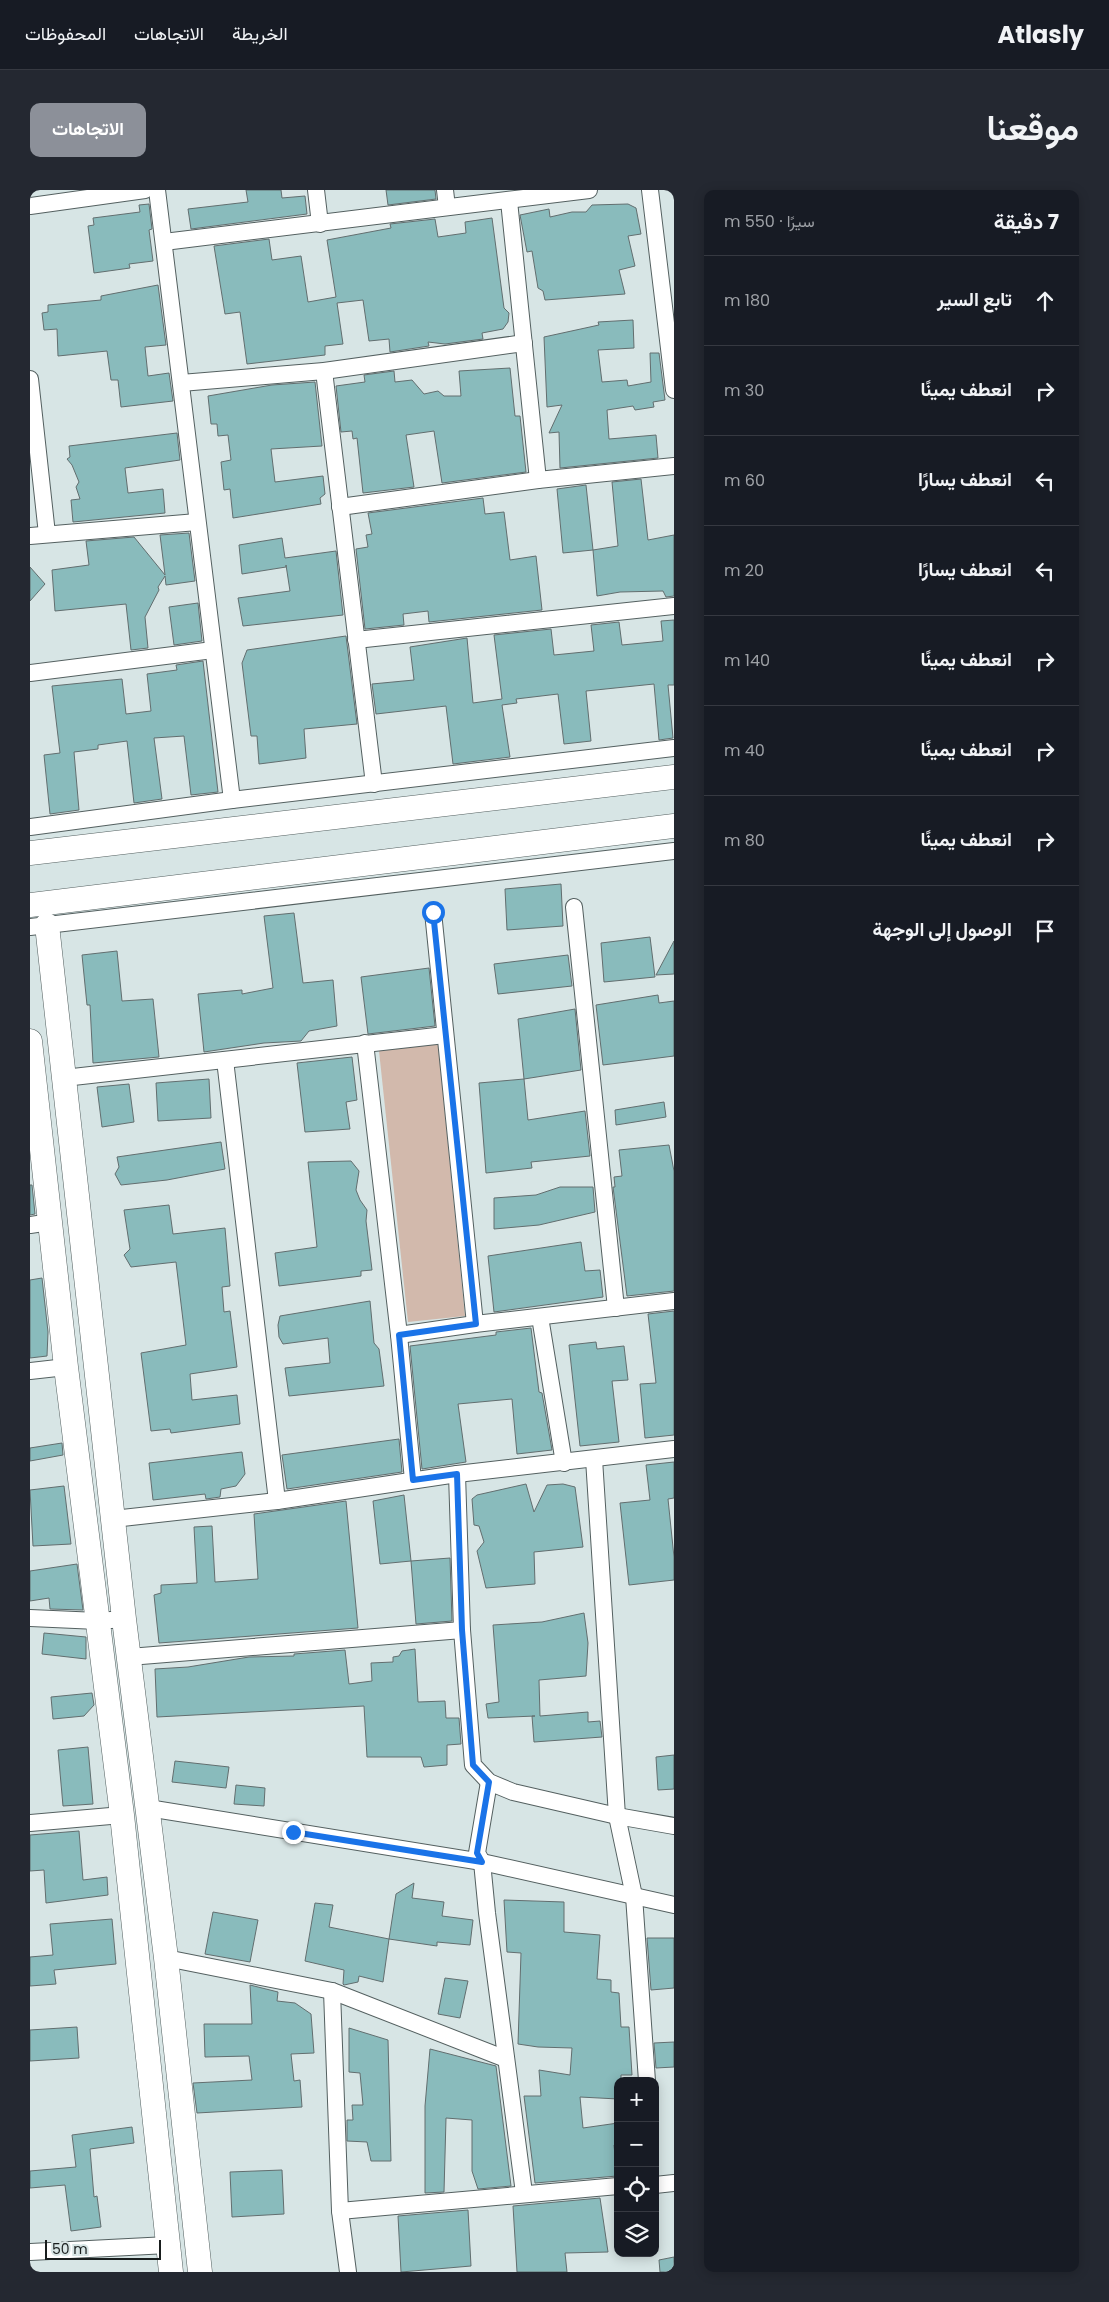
<!DOCTYPE html>
<html lang="ar">
<head>
<meta charset="utf-8">
<style>
  :root { --surface:#171b24; --page:#242831; --text:#f1f3f6; --muted:#9ea1a6; --line:#363941; --accent:#8c9099 }
  body { margin:0; font-family:Poppins,Vazirmatn,sans-serif; background:var(--page); color:var(--text); direction:rtl }
  .controls { position:absolute; right:15px; bottom:15px; display:grid; overflow:hidden; border-radius:10px; box-shadow:0 2px 12px #0003 }
  .controls button { width:45px; height:45px; display:grid; place-items:center; padding:0; border:0; border-bottom:1px solid var(--line); background:var(--surface); color:var(--text); font:25px sans-serif }
  .scale { position:absolute; left:15px; bottom:12px; width:116px; box-sizing:border-box; padding-left:5px; border:2px solid #191e1e; border-top:0; font-size:14px; line-height:18px; white-space:nowrap; color:#191e1e; -webkit-text-stroke:4px #d7e5e5; paint-order:stroke }
  .stop { position:absolute; width:15px; height:15px; margin:-11px; border:4px solid #1a73e8; border-radius:50%; background:#fff }
  .stop.end { background:#1a73e8; border-color:#fff; box-shadow:0 1px 5px #0008 }
  .list { margin:0; padding:0; list-style:none }
  h2 { display:flex; justify-content:space-between; align-items:center; height:65px; margin:0; padding:0 20px; font-size:21px }
  h2 small { font-size:16px; font-weight:400; color:var(--muted) }
  .list li { display:grid; grid-template-columns:32px 1fr auto; gap:15px; align-items:center; box-sizing:border-box; height:90px; padding:0 20px; border-top:1px solid var(--line) }
  .list b { display:block; font-size:19px; white-space:nowrap }
  .list em { font-size:16px; font-style:normal; color:var(--muted) }
  .icon { flex:none; width:28px; height:28px; fill:none; stroke:currentColor; stroke-width:2; stroke-linecap:round; stroke-linejoin:round }
  .map { position:relative; flex:none; width:644px; height:2082px; overflow:hidden; direction:ltr; border-radius:10px }
  header { display:flex; align-items:center; gap:30px; box-sizing:border-box; height:70px; padding:0 25px; background:var(--surface); border-bottom:1px solid var(--line) }
  header strong { font-size:24px }
  nav { display:flex; gap:28px; margin-inline-start:auto; font-size:18px }
  .intro { display:flex; align-items:center; justify-content:space-between; box-sizing:border-box; height:120px; padding:0 30px }
  h1 { margin:0; font-size:35px }
  .button { padding:12px 22px; border-radius:10px; background:var(--accent); color:#fff; font-size:18px; font-weight:700 }
  main { display:flex; gap:30px; padding:0 30px }
  aside { flex:1; background:var(--surface); border-radius:10px; box-shadow:0 2px 12px #0003 }
  .map>svg:first-child { display:block }
  .green { fill:#d2b9ac }
  .building { fill:#89bbbc; stroke:#626e6f }
  .lines { fill:none; stroke-linecap:round; stroke-linejoin:round }
  .street-casing { stroke:#546060; stroke-width:18 }
  .secondary-casing { stroke:#546060; stroke-width:25 }
  .street { stroke:#fff; stroke-width:16 }
  .secondary { stroke:#fff; stroke-width:24 }
  .route { stroke:#1a73e8; stroke-width:6 }
</style>
</head>
<body>
<header>
<strong>Atlasly</strong>
<nav><a>الخريطة</a><a>الاتجاهات</a><a>المحفوظات</a></nav>
</header>
<div class="intro"><h1>موقعنا</h1><a class="button">الاتجاهات</a></div>
<main>
<aside>
<h2>7 دقيقة<small>سيرًا · 550 m</small></h2>
<ul class="list">
<li><svg class="icon" aria-label="ahead" viewBox="0 0 24 24"><path d="M12 20V5M6 11l6-6 6 6"/></svg><div><b>تابع السير</b></div><em>180 m</em></li>
<li><svg class="icon" aria-label="right" viewBox="0 0 24 24"><path d="M7 20v-9h11M14 6l5 5-5 5"/></svg><div><b>انعطف يمينًا</b></div><em>30 m</em></li>
<li><svg class="icon" aria-label="left" viewBox="0 0 24 24"><path d="M17 20v-9H6M10 6l-5 5 5 5"/></svg><div><b>انعطف يسارًا</b></div><em>60 m</em></li>
<li><svg class="icon" aria-label="left" viewBox="0 0 24 24"><path d="M17 20v-9H6M10 6l-5 5 5 5"/></svg><div><b>انعطف يسارًا</b></div><em>20 m</em></li>
<li><svg class="icon" aria-label="right" viewBox="0 0 24 24"><path d="M7 20v-9h11M14 6l5 5-5 5"/></svg><div><b>انعطف يمينًا</b></div><em>140 m</em></li>
<li><svg class="icon" aria-label="right" viewBox="0 0 24 24"><path d="M7 20v-9h11M14 6l5 5-5 5"/></svg><div><b>انعطف يمينًا</b></div><em>40 m</em></li>
<li><svg class="icon" aria-label="right" viewBox="0 0 24 24"><path d="M7 20v-9h11M14 6l5 5-5 5"/></svg><div><b>انعطف يمينًا</b></div><em>80 m</em></li>
<li><svg class="icon" aria-label="arrive" viewBox="0 0 24 24"><path d="M6 21V4h12l-3 4 3 4H6"/></svg><div><b>الوصول إلى الوجهة</b></div></li>
</ul>
</aside>
<div class="map">
<svg width="644" height="2082" viewBox="0 0 644 2082">
  <rect width="100%" height="100%" fill="#d7e5e5"/>
  <path class="green" d="M408,854L435,1126L378,1132L349,861Z"/>
  <g class="building">
    <path d="M216,0H251L252,8L275,6L277,24L161,39L158,19L218,12Z"/>
    <path d="M356,0H405L406,9L358,15Z"/>
    <path d="M119,14L122,39L119,40L123,71L99,74L100,78L64,83L58,36L64,35L63,28L110,22L109,15Z"/>
    <path d="M598,14L606,18L611,44L598,46L605,76L589,80L595,104L515,110L513,101L508,98L502,61L497,62L490,25L519,19L520,27L542,22H556L562,15Z"/>
    <path d="M462,28L474,118L479,123L478,132L473,139L452,143L453,149L415,154L398,152L399,156L360,162L359,149L339,151L333,110L307,113L313,154L295,156V165L217,174L210,122L195,124L184,56L239,49L242,70L271,66L278,112L306,107L297,50L361,38L360,34L405,29L408,47L436,43L435,32Z"/>
    <path d="M128,95L136,155L115,157L118,186L139,183L143,211L91,217L88,190H81L77,161L28,166L27,139L14,140L12,123L18,122V115L71,110V106Z"/>
    <path d="M603,130L604,158L568,160L572,192L597,190L598,196L621,192L620,163H629L635,210L623,212L624,217L605,220L603,216L577,220L579,249L626,245L628,268L530,278L529,242L519,243L532,215L517,217L514,147L569,135L568,132Z"/>
    <path d="M480,178L485,226H490L496,282L412,293L404,241L376,245L384,297L333,303L327,248L323,249L322,241L311,242L306,196L335,192L334,185L364,181L365,192L382,190L394,204L408,201L414,206H431L429,181Z"/>
    <path d="M285,192L292,256L241,259L245,292L293,286L295,304L290,308L291,314L203,328L200,299L194,300L191,272L201,270L198,245L188,246L187,234H181L178,206L242,195Z"/>
    <path d="M147,243L150,270L95,278L98,303L133,299L135,323L43,332L41,310L50,309L46,297L49,292L42,275L37,269L40,267L39,256Z"/>
    <path d="M611,289L618,350L644,345V406L636,407L633,401L590,402L567,406L563,360L588,356L582,292Z"/>
    <path d="M556,295L563,360L533,363L527,299Z"/>
    <path d="M453,308L455,324L474,322L480,370L506,366L512,420L399,432L398,421L373,424L374,435L335,439L326,359L338,357L336,345L342,344L338,323Z"/>
    <path d="M159,343L165,391L136,395L135,386L128,397L129,400L115,427L118,458L101,460L96,414L25,421L22,380L59,375L56,351L104,347L135,385L130,345Z"/>
    <path d="M252,348L255,368L306,361L313,425L213,436L208,408L260,401L256,375V377L212,384L209,355Z"/>
    <path d="M0,377L15,394L0,411Z"/>
    <path d="M168,413L172,451L144,455L139,417Z"/>
    <path d="M644,430V495H638L643,548L629,550L624,494L556,501L561,551L534,554L528,504L486,509L487,513L472,515L480,567L423,574L416,516L346,524L342,494L384,490L380,457L437,448L443,513L472,509L464,445L521,439L524,465L564,461L561,435L589,432L592,455L633,451L631,431Z"/>
    <path d="M316,446L327,534L274,539L276,568L229,574L227,546H221L212,473L217,460Z"/>
    <path d="M173,471L188,602L161,605L154,546L124,548L132,609L104,613L97,551L68,555V559L44,562L49,620L20,624L14,565L30,563L22,496L92,489L96,524L121,521L117,484L147,480L146,475Z"/>
    <path d="M531,694L533,736L477,740L475,699Z"/>
    <path d="M264,723L273,793L303,790L307,836L279,841L271,851L234,853L174,862L168,804L212,800V804L243,798L234,726Z"/>
    <path d="M620,747L625,787L574,792L571,753Z"/>
    <path d="M644,751V784L626,785Z"/>
    <path d="M87,761L92,811L123,809L129,867L63,873L60,815H57L52,765Z"/>
    <path d="M538,765L542,796L468,804L464,774Z"/>
    <path d="M399,778L405,836L338,844L331,787Z"/>
    <path d="M628,805L629,813L644,811V866L573,875L566,815Z"/>
    <path d="M545,819L551,880L494,889L488,829Z"/>
    <path d="M322,867L327,910L316,912L320,939L275,942L267,873Z"/>
    <path d="M179,889L181,928L128,931L126,893Z"/>
    <path d="M494,889L498,930L555,921L560,966L501,972L502,978L456,983L449,893Z"/>
    <path d="M99,894L104,932L72,937L67,897Z"/>
    <path d="M634,912L636,927L586,935L585,920Z"/>
    <path d="M191,952L195,979L137,990L91,995L85,984L89,977L87,967Z"/>
    <path d="M639,955L644,981V1101L597,1106L583,997H585L584,987L592,986L589,960Z"/>
    <path d="M321,971L329,981L326,1000L330,1010L337,1020L336,1031L342,1080L331,1081V1086L249,1096L245,1063L287,1057L278,972Z"/>
    <path d="M0,995H2L5,1024L0,1025Z"/>
    <path d="M530,997H563L565,1022L509,1035L464,1039V1008L506,1005Z"/>
    <path d="M139,1015L143,1044L195,1038L200,1096L192,1097L194,1122L200,1121L207,1177L160,1184L162,1210L207,1205L210,1234L141,1243L140,1239L121,1241L111,1163L156,1155L146,1072L101,1077L94,1065L100,1059L94,1020Z"/>
    <path d="M551,1052L555,1081L570,1080L573,1107L464,1122L458,1066Z"/>
    <path d="M12,1088L18,1142L17,1166L0,1168V1090Z"/>
    <path d="M340,1111L344,1153L349,1159L354,1196L259,1206L255,1178L300,1173L298,1148L253,1154L249,1147L248,1135L250,1126Z"/>
    <path d="M644,1121V1245L615,1248L610,1194L626,1193L618,1124Z"/>
    <path d="M501,1138L509,1202L512,1203L522,1260L487,1264L482,1209L428,1214L436,1272L392,1279L380,1156L466,1145V1142Z"/>
    <path d="M566,1152L567,1159L594,1156L598,1190L582,1191L589,1252L550,1256L539,1155Z"/>
    <path d="M369,1249L372,1282L257,1299L252,1265Z"/>
    <path d="M32,1253L33,1265L0,1271V1258Z"/>
    <path d="M212,1262L215,1284L206,1296L191,1299L190,1307L176,1309L175,1304L123,1310L119,1273Z"/>
    <path d="M644,1272V1308L638,1309L644,1367V1390L599,1395L590,1313L620,1310L616,1275Z"/>
    <path d="M496,1294L504,1322L517,1295L533,1294L545,1297L553,1357L504,1362L505,1394L456,1398L447,1361L454,1352L449,1336L444,1335L442,1309L447,1305Z"/>
    <path d="M34,1296L41,1354L3,1356L0,1300Z"/>
    <path d="M374,1305L381,1371L350,1374L343,1311Z"/>
    <path d="M316,1311L328,1438L129,1453L124,1405L131,1403V1395L167,1393L164,1337L182,1336L185,1392L228,1389L224,1324Z"/>
    <path d="M420,1368L422,1431L386,1434L381,1371Z"/>
    <path d="M47,1374L53,1420L20,1419L19,1408L0,1411V1381Z"/>
    <path d="M554,1423L558,1453L556,1486L509,1490L510,1526L558,1522V1532L570,1531L572,1547L504,1552L502,1526H505L458,1528L456,1514L469,1512L463,1435L512,1432Z"/>
    <path d="M14,1443L56,1447V1469L12,1464Z"/>
    <path d="M385,1459L388,1512L415,1511L416,1528H429L431,1554L417,1555V1575L394,1577L391,1567H337L334,1516L127,1527L125,1479L158,1477L219,1467L264,1466V1464L315,1460L319,1494L342,1491L341,1473L363,1472V1467L369,1466L372,1461Z"/>
    <path d="M62,1503L64,1515L54,1526L23,1529L21,1507Z"/>
    <path d="M58,1557L63,1614L33,1616L28,1560Z"/>
    <path d="M644,1565V1599L628,1600L626,1567Z"/>
    <path d="M145,1571L199,1577L196,1598L142,1592Z"/>
    <path d="M206,1595L235,1598L234,1616L204,1614Z"/>
    <path d="M49,1641L53,1690L77,1687L78,1705L16,1713L14,1680L0,1681V1645Z"/>
    <path d="M384,1693L382,1708L414,1712L412,1726L443,1730L440,1755L407,1752V1756L359,1749L366,1704Z"/>
    <path d="M474,1710L534,1712V1742L570,1745L567,1789L581,1790V1802L589,1803L591,1837H599L602,1885H591V1891H588V1909L550,1907L553,1938L588,1933V1954L584,1955L587,1986L505,1993L494,1906H511L509,1880L540,1885L542,1858L508,1857L488,1854L491,1763L477,1762Z"/>
    <path d="M285,1713L303,1715L299,1737L359,1749L353,1792L329,1786L328,1792L314,1795L313,1794L314,1780L275,1771Z"/>
    <path d="M183,1722L228,1730L220,1772L175,1764Z"/>
    <path d="M82,1729L86,1774L24,1780L26,1794L0,1796V1767L23,1765L20,1734Z"/>
    <path d="M617,1748H644V1798L621,1800Z"/>
    <path d="M415,1788L438,1791L430,1828L408,1824Z"/>
    <path d="M220,1795L248,1802L247,1811L265,1813L281,1824L284,1863L261,1864L264,1891L270,1890L272,1917L167,1923L163,1893L222,1890L219,1866L175,1867L174,1834H222Z"/>
    <path d="M47,1837L49,1868L0,1871V1840Z"/>
    <path d="M319,1838L358,1850L361,1971H341L337,1952L317,1951V1930H323L322,1915H333L330,1883L319,1882Z"/>
    <path d="M644,1852V1877L626,1878L624,1853Z"/>
    <path d="M400,1859L466,1876L481,1996L448,1999L442,1981V1930L416,1928L414,2002L395,2003V1916Z"/>
    <path d="M102,1937L104,1953L60,1959L64,2007L67,2006L71,2037L41,2041L35,1995L0,1998V1981L46,1977L42,1945Z"/>
    <path d="M252,1980L254,2024L202,2027L200,1982Z"/>
    <path d="M570,2008L578,2062L535,2063L537,2082H487L483,2016Z"/>
    <path d="M438,2020L441,2076L371,2082L368,2026Z"/>
    <path d="M644,2067V2082H630L629,2070Z"/>
  </g>
  <g class="lines">
    <defs>
      <g id="street">
        <path d="M127,0L202,610"/>
        <path d="M286,0L290,34"/>
        <path d="M415,0L417,17"/>
        <path d="M620,0L644,200"/>
        <path d="M479,11L508,290"/>
        <path d="M0,16L115,0"/>
        <path d="M134,52L559,0"/>
        <path d="M294,181L344,594"/>
        <path d="M0,189L17,344"/>
        <path d="M151,193L294,181L494,153"/>
        <path d="M310,317L508,290L644,276"/>
        <path d="M0,346L167,332"/>
        <path d="M326,450L644,416"/>
        <path d="M0,483L183,460"/>
        <path d="M0,637L202,610L644,558"/>
        <path d="M544,717L586,1118"/>
        <path d="M403,722L445,1134"/>
        <path d="M0,737L644,661"/>
        <path d="M335,853L369,1145L383,1290"/>
        <path d="M195,870L247,1311"/>
        <path d="M34,888L415,845"/>
        <path d="M0,1035L20,1032"/>
        <path d="M510,1127L534,1273"/>
        <path d="M369,1145L445,1134L644,1111"/>
        <path d="M0,1181L36,1177"/>
        <path d="M564,1269L587,1626L604,1706L617,1891"/>
        <path d="M427,1284L432,1440L443,1575L459,1592L483,1602L587,1626L644,1636"/>
        <path d="M83,1329L247,1311L427,1284L644,1259"/>
        <path d="M0,1428L68,1431L94,1429"/>
        <path d="M99,1467L432,1440"/>
        <path d="M459,1592L447,1663L452,1672L457,1723L494,2003"/>
        <path d="M118,1618L452,1672L644,1715"/>
        <path d="M0,1633L92,1625"/>
        <path d="M136,1768L302,1801L476,1869"/>
        <path d="M302,1801L310,2021L318,2082"/>
        <path d="M625,1995L644,1993"/>
        <path d="M310,2021L588,1996"/>
        <path d="M0,2062L138,2055"/>
      </g>
      <g id="secondary">
        <path d="M0,663L644,587"/>
        <path d="M0,715L644,636"/>
        <path d="M17,735L94,1429L136,1768L170,2082"/>
        <path d="M0,851L36,1177L92,1625L141,2082"/>
      </g>
    </defs>
    <use href="#street" class="street-casing"/>
    <use href="#secondary" class="secondary-casing"/>
    <use href="#street" class="street"/>
    <use href="#secondary" class="secondary"/>
  </g>
  <g class="lines">
    <path class="route" d="M263,1642L452,1672L447,1663L459,1592L443,1575L432,1440L427,1284L383,1290L369,1145L446,1134L403,722"/>
  </g>
</svg>
<div class="controls">
<button>+</button>
<button>−</button>
<button><svg class="icon" aria-label="locate" viewBox="0 0 24 24"><circle cx="12" cy="12" r="6"/><path d="M12 2v4M12 18v4M2 12h4M18 12h4"/></svg></button>
<button><svg class="icon" aria-label="layers" viewBox="0 0 24 24"><path d="M12 4l9 5-9 5-9-5zM3 14l9 5 9-5"/></svg></button>
</div>
<div class="scale">50 m</div>
<div class="stop" style="left:403px;top:722px"></div>
<div class="stop end" style="left:263px;top:1642px"></div>
</div>
</main>
</body>
</html>
